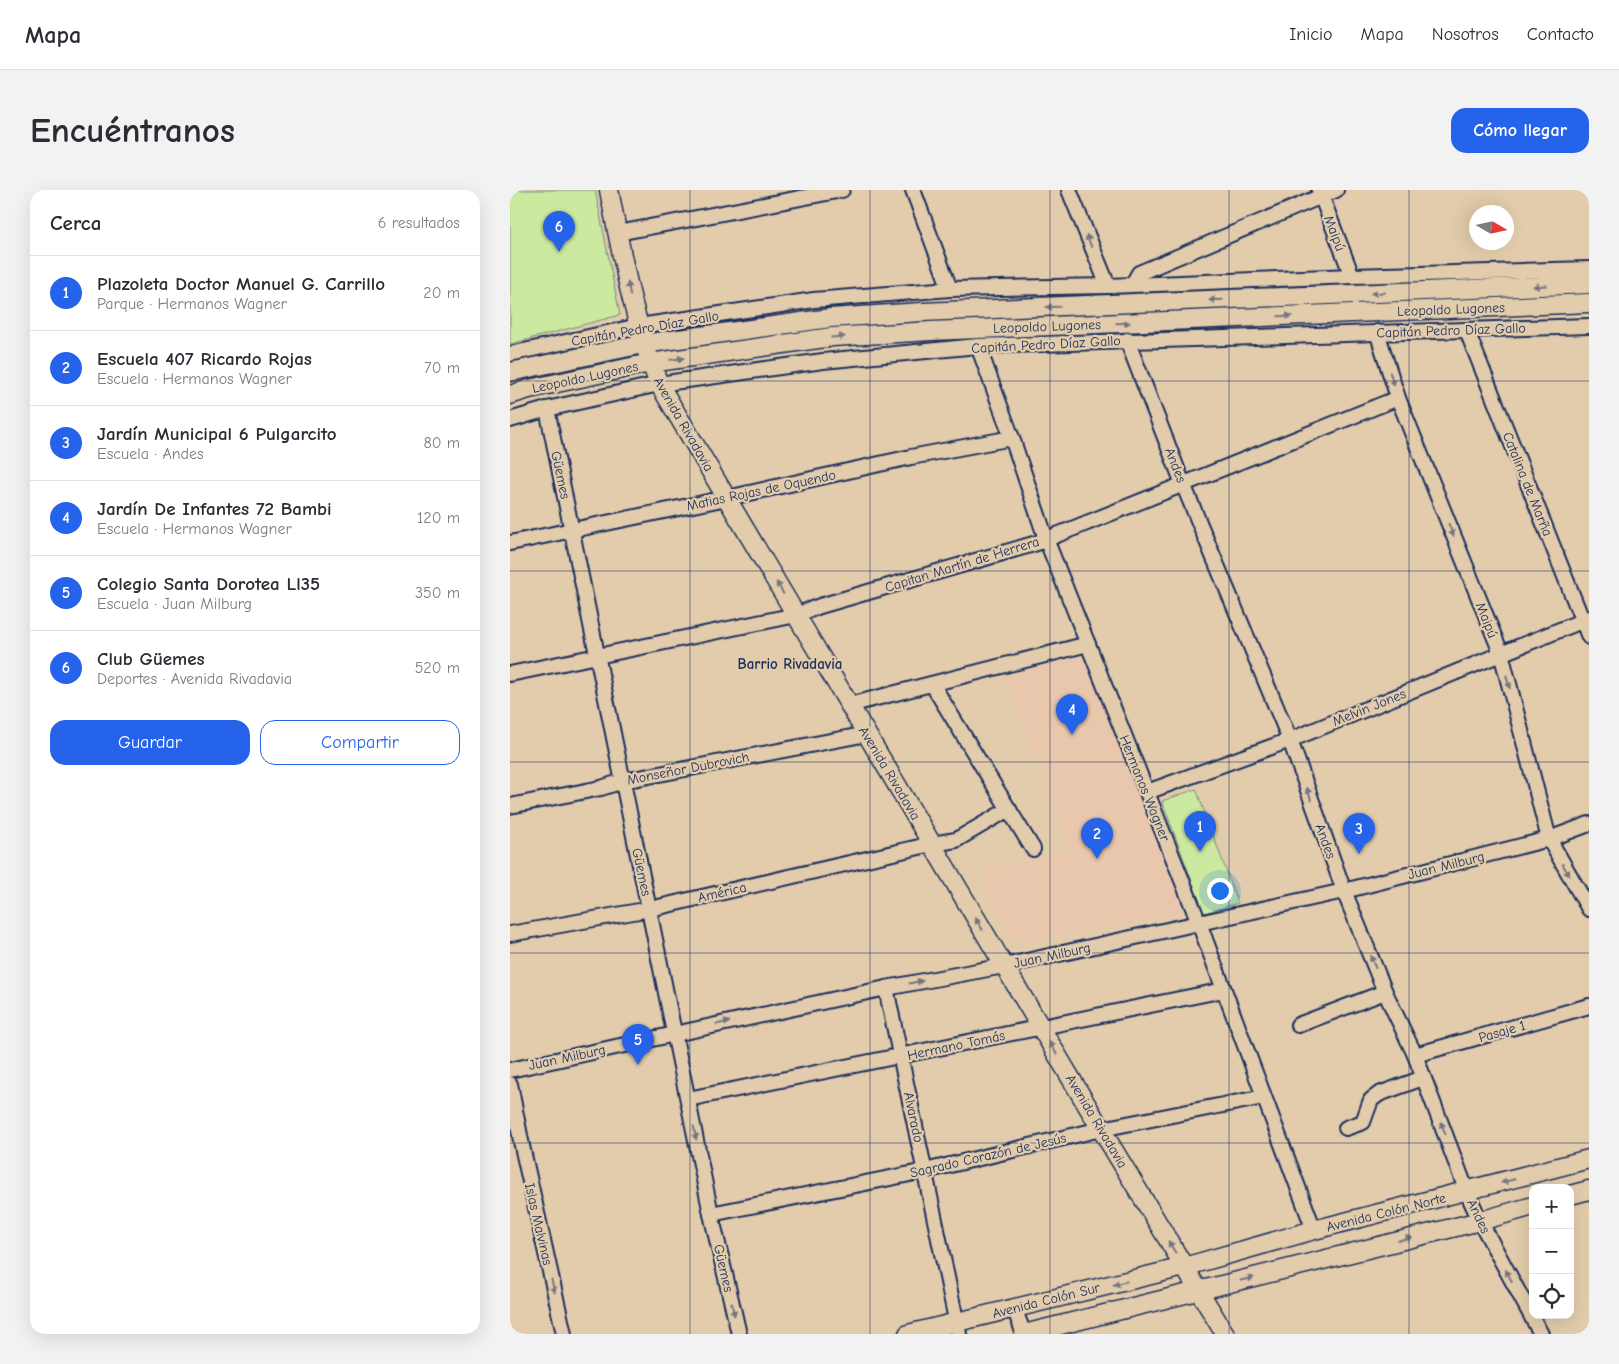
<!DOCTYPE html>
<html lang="es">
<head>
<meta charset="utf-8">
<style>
  :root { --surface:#fff; --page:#f2f2f3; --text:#2b2b33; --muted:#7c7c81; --line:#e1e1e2; --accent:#2563eb }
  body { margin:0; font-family:"Comic Neue",sans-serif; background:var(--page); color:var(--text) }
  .controls { position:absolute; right:15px; bottom:15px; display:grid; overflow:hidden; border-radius:10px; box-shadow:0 5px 20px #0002 }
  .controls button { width:45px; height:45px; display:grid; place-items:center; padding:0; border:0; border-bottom:1px solid var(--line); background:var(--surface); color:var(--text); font:25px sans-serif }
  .compass { position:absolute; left:959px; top:15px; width:45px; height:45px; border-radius:50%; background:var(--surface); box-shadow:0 5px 20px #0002; rotate:99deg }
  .you { position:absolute; left:709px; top:700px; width:18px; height:18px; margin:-12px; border:4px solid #fff; border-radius:50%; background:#1a73e8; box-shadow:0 0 0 8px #1a73e833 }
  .badge { display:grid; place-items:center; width:32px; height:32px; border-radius:50%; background:var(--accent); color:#fff; font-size:16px; font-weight:700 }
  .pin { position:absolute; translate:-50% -41px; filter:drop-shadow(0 1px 2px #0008) }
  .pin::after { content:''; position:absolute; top:26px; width:18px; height:15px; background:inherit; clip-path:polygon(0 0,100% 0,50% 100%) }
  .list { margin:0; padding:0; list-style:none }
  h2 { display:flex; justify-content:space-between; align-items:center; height:65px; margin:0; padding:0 20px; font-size:21px }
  h2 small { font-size:16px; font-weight:400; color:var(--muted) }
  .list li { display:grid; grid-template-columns:32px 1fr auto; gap:15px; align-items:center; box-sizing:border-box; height:75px; padding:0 20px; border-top:1px solid var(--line) }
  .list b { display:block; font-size:19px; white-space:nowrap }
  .list p { margin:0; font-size:16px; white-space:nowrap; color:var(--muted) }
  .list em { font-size:16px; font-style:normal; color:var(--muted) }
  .actions { display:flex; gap:10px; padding:15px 20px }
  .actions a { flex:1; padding:11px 0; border:1px solid var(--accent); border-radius:15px; text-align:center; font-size:18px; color:var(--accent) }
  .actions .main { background:var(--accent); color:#fff }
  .icon { flex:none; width:28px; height:28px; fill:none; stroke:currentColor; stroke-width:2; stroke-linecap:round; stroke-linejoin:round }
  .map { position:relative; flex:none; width:1079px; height:1144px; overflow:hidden; border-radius:15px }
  header { display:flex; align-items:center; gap:30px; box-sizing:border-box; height:70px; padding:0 25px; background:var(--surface); border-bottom:1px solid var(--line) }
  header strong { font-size:24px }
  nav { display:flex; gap:28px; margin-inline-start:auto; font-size:18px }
  .intro { display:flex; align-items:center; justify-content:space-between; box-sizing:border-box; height:120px; padding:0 30px }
  h1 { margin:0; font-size:35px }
  .button { padding:12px 22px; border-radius:15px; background:var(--accent); color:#fff; font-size:18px; font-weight:700 }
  main { display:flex; gap:30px; padding:0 30px }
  aside { flex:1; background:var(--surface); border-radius:15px; box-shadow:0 5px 20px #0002 }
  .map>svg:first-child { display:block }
  .built { fill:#e8c7ad }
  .green { fill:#cce9a0; stroke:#748c7f }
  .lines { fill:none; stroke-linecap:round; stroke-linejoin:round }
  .minor-casing { stroke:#1b2f5e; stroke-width:18 }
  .major-casing { stroke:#1b2f5e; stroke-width:21 }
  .minor { stroke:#e2ccab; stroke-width:14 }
  .major { stroke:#e2ccab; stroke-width:18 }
  .oneway { fill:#757681 }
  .grid { fill:none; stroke:#1b2f5e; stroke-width:1; stroke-opacity:0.55 }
  .labels { text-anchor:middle; stroke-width:4.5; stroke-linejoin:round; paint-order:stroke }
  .street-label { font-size:14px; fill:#1b2f5e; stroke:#e2ccab }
  .neighbourhood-label { font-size:15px; font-weight:bold; fill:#1b2f5e; stroke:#e2ccab }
</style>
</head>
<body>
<header>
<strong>Mapa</strong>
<nav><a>Inicio</a><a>Mapa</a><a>Nosotros</a><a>Contacto</a></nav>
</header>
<div class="intro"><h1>Encuéntranos</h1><a class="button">Cómo llegar</a></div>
<main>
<aside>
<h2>Cerca<small>6 resultados</small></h2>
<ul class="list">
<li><span class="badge">1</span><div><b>Plazoleta Doctor Manuel G. Carrillo</b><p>Parque · Hermanos Wagner</p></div><em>20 m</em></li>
<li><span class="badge">2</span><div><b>Escuela 407 Ricardo Rojas</b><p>Escuela · Hermanos Wagner</p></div><em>70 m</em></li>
<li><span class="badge">3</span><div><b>Jardín Municipal 6 Pulgarcito</b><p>Escuela · Andes</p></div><em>80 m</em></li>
<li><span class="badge">4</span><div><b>Jardín De Infantes 72 Bambi</b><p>Escuela · Hermanos Wagner</p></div><em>120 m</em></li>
<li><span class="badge">5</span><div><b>Colegio Santa Dorotea Ll35</b><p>Escuela · Juan Milburg</p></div><em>350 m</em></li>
<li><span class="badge">6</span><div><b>Club Güemes</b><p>Deportes · Avenida Rivadavia</p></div><em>520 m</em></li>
</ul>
<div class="actions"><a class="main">Guardar</a><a>Compartir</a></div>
</aside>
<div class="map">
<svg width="1079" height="1144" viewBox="0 0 1079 1144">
  <rect width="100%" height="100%" fill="#e2ccab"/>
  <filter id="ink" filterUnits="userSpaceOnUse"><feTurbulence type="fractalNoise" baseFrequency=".02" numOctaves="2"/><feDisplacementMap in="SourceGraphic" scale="10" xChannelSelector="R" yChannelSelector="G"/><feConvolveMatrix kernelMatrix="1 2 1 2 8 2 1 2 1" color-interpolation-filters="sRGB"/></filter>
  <g filter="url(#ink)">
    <path class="built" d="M569,462L577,467L673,717L670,724L515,754L502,748L471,695L477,679L561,659L495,487L497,481Z"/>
    <g class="green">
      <path d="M0,0H85L110,125L0,154Z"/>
      <path d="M686,599L728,713L694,723L652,611Z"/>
    </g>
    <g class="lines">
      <defs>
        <g id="minor">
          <path d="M403,0L440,99"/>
          <path d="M559,0L598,96"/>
          <path d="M809,0L842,86"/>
          <path d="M108,43L332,0"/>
          <path d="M622,95L629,83L826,0"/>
          <path d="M957,141L1079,447"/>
          <path d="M867,142L888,208L991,463L1039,649L1079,719"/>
          <path d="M617,150L673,294L780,550L834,701L875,802L905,865L957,1002L970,1031L1031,1144"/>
          <path d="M468,156L502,248L536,349L689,733L804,1040"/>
          <path d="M0,164L129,136L304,110L440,99L598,96L842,86L1079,79"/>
          <path d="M37,219L201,1024L229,1144"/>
          <path d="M0,230L37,219L149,194L313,171L468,156L1079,136"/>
          <path d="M0,353L217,308L401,267L502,248"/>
          <path d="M0,484L286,425L310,416L527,353L888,208"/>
          <path d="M422,494L523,659"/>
          <path d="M339,515L578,454"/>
          <path d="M637,602L780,550L1079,428"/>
          <path d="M0,616L91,598L113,591L357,544"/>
          <path d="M0,744L140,719L422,654L446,650L499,619"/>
          <path d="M376,798L449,1144"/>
          <path d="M788,835L875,802"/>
          <path d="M905,865L1079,816"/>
          <path d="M0,880L376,798L494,776L834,701L1039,649L1079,634"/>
          <path d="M0,894L12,956L54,1144"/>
          <path d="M178,909L714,800"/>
          <path d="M836,938L853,932L861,910L869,904L913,888"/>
          <path d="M201,1024L415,981L591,939L754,907"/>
          <path d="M504,1118L514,1144"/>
        </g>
        <g id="major">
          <path d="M99,0C112,66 123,131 149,194L591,939L715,1144"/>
          <path d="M0,182L133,154L320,128L412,122L1079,94"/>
          <path d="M0,205L19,199L140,173L322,147L421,141L1079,113"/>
          <path d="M1060,1005L1079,1000"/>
          <path d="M398,1144L674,1077L804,1040L1079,969"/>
          <path d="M514,1144L970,1031L1023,1016"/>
        </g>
      </defs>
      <use href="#minor" class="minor-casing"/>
      <use href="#major" class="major-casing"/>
      <use href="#minor" class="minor"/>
      <use href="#major" class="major"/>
    </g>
    <defs><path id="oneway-solid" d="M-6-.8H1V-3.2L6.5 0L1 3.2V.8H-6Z" transform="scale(1.25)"/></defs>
    <g class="oneway">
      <use href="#oneway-solid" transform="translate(579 51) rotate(-112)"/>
      <use href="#oneway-solid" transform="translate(1030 96) rotate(177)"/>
      <use href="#oneway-solid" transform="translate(119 99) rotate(-101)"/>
      <use href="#oneway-solid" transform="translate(868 103) rotate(177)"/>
      <use href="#oneway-solid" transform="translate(706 110) rotate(178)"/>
      <use href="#oneway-solid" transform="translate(543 117) rotate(178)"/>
      <use href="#oneway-solid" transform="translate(775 126) rotate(-2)"/>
      <use href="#oneway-solid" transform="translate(613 133) rotate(-2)"/>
      <use href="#oneway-solid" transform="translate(328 147) rotate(-4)"/>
      <use href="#oneway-solid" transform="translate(167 169) rotate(-8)"/>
      <use href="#oneway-solid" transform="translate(882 189) rotate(72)"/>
      <use href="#oneway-solid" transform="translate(941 340) rotate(68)"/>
      <use href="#oneway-solid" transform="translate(270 398) rotate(-121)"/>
      <use href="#oneway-solid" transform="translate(998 492) rotate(75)"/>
      <use href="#oneway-solid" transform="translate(799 604) rotate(-110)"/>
      <use href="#oneway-solid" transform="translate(1056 680) rotate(60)"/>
      <use href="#oneway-solid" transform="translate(469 734) rotate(-121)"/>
      <use href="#oneway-solid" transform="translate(863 772) rotate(-112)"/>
      <use href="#oneway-solid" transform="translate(406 792) rotate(-11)"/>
      <use href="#oneway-solid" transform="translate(213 833) rotate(-12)"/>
      <use href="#oneway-solid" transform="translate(543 858) rotate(-121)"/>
      <use href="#oneway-solid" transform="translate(933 938) rotate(-111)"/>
      <use href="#oneway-solid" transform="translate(185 943) rotate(79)"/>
      <use href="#oneway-solid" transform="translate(998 991) rotate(165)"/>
      <use href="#oneway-solid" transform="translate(895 1049) rotate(-14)"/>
      <use href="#oneway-solid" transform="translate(662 1057) rotate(-121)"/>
      <use href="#oneway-solid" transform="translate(999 1086) rotate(-118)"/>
      <use href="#oneway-solid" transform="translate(737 1089) rotate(-14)"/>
      <use href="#oneway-solid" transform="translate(610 1093) rotate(166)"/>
      <use href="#oneway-solid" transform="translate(43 1096) rotate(77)"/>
      <use href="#oneway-solid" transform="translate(223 1119) rotate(77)"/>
    </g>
  </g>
  <path class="grid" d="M180,0V1144M360,0V1144M540,0V1144M719,0V1144M899,0V1144M0,191H1079M0,381H1079M0,572H1079M0,763H1079M0,953H1079"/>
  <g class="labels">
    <g class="street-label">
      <text transform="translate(825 43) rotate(69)" y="5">Maipú</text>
      <text transform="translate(941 119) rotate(-2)" y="5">Leopoldo Lugones</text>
      <text transform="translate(537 136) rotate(-2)" y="5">Leopoldo Lugones</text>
      <text transform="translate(135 138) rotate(-10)" y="5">Capitán Pedro Díaz Gallo</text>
      <text transform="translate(941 140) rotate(-2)" y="5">Capitán Pedro Díaz Gallo</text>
      <text transform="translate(536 154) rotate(-3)" y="5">Capitán Pedro Díaz Gallo</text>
      <text transform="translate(75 187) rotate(-12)" y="5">Leopoldo Lugones</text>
      <text transform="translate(174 234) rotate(60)" y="5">Avenida Rivadavia</text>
      <text transform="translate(666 275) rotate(69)" y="5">Andes</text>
      <text transform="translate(51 285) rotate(78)" y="5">Güemes</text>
      <text transform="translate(1018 294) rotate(68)" y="5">Catalina de Marña</text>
      <text transform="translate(251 300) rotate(-12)" y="5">Matias Rojas de Oquendo</text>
      <text transform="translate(452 374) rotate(-17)" y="5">Capitan Martín de Herrera</text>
      <text transform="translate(977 430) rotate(68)" y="5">Maipú</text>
      <text transform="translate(859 517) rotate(-22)" y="5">Melvin Jones</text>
      <text transform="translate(178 578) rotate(-11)" y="5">Monseñor Dubrovich</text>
      <text transform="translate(380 583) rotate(59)" y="5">Avenida Rivadavia</text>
      <text transform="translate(635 598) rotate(68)" y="5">Hermanos Wagner</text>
      <text transform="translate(816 651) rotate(70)" y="5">Andes</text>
      <text transform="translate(936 675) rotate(-14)" y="5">Juan Milburg</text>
      <text transform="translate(132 682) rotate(78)" y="5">Güemes</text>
      <text transform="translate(212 702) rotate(-13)" y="5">América</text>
      <text transform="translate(542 765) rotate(-12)" y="5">Juan Milburg</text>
      <text transform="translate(992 841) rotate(-16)" y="5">Pasaje 1</text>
      <text transform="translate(446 855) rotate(-12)" y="5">Hermano Tomás</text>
      <text transform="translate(57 867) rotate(-12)" y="5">Juan Milburg</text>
      <text transform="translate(404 927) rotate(78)" y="5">Alvarado</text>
      <text transform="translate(587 931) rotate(59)" y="5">Avenida Rivadavia</text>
      <text transform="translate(478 965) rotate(-13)" y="5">Sagrado Corazón de Jesús</text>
      <text transform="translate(876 1022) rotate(-14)" y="5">Avenida Colón Norte</text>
      <text transform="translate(969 1026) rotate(64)" y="5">Andes</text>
      <text transform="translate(29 1034) rotate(77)" y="5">Islas Malvinas</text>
      <text transform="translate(214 1078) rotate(77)" y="5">Güemes</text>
      <text transform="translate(536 1110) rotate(-14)" y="5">Avenida Colón Sur</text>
    </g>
    <g class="neighbourhood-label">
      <text x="280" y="479">Barrio Rivadavia</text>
    </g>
  </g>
</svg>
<div class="controls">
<button>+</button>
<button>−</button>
<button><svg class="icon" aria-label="locate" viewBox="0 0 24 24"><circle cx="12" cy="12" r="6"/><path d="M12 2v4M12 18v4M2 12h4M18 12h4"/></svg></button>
</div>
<svg class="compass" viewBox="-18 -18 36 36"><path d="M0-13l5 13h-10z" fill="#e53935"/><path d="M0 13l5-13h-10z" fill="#7c7c81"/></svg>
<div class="you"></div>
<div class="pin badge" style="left:690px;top:662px">1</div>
<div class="pin badge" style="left:587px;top:669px">2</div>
<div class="pin badge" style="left:849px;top:664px">3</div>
<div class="pin badge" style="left:562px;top:545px">4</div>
<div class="pin badge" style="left:128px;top:875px">5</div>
<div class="pin badge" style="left:49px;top:62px">6</div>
</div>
</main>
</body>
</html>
